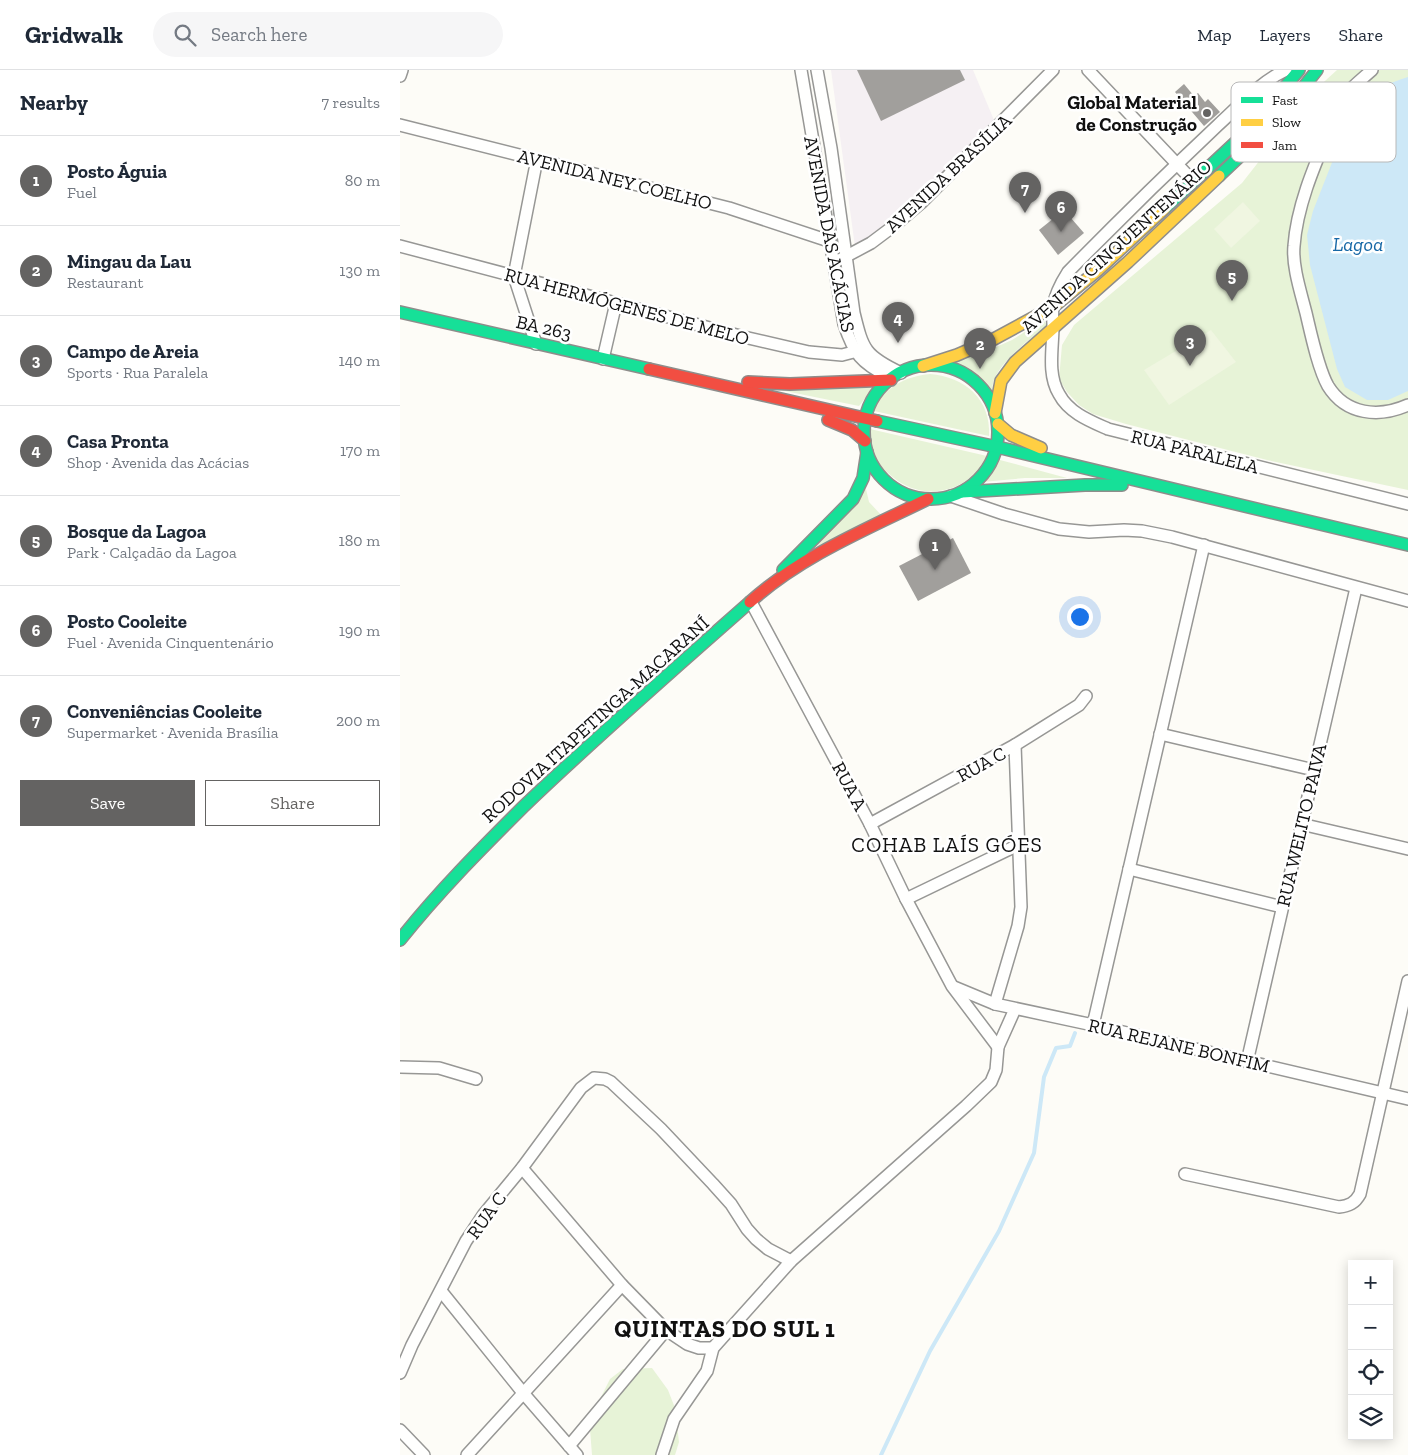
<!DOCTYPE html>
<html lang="en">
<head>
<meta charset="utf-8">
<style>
  :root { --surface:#fff; --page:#f6f6f7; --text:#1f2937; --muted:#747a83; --line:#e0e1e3; --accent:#646362 }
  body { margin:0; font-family:"Zilla Slab",serif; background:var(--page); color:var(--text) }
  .controls { position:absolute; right:15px; bottom:15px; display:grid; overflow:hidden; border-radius:0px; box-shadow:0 2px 12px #0003 }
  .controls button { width:45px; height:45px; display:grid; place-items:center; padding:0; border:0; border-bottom:1px solid var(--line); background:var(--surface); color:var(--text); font:25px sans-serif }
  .you { position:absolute; left:679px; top:546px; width:18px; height:18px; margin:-12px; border:4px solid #fff; border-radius:50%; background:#1a73e8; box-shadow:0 0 0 8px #1a73e833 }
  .badge { display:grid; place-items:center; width:32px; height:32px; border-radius:50%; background:var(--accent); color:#fff; font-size:16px; font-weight:700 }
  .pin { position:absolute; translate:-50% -41px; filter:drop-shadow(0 1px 2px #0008) }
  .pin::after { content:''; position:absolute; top:26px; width:18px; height:15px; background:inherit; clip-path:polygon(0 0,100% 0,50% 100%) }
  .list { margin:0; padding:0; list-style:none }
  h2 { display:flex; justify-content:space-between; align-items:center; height:65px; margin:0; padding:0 20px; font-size:21px }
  h2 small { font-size:16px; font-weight:400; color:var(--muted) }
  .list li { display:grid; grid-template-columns:32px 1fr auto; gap:15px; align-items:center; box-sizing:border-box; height:90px; padding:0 20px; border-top:1px solid var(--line) }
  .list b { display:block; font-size:19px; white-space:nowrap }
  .list p { margin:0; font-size:16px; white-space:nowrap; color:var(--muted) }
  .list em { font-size:16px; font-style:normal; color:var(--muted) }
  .actions { display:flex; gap:10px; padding:15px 20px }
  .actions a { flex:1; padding:11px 0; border:1px solid var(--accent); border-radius:0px; text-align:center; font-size:18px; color:var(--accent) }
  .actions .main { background:var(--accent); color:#fff }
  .icon { flex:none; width:28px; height:28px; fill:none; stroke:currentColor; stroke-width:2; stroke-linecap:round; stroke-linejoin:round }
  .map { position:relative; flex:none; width:1008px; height:1385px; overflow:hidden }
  header { display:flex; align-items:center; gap:30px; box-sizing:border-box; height:70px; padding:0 25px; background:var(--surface); border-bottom:1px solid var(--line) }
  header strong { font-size:24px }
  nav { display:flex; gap:28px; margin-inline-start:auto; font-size:18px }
  .search { width:350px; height:45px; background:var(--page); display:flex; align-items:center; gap:12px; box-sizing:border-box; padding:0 18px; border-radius:28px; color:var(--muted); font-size:19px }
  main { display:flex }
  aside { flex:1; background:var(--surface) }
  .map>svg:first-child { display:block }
  .industrial { fill:#f5f0f3 }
  .green { fill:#e7f3d7 }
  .pitch { fill:#f0f6e1 }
  .water { fill:#cde8f7 }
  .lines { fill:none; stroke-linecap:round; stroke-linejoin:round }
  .stream { stroke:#cde8f7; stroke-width:4 }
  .building { fill:#a19f9c }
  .street-casing { stroke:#979795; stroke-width:14 }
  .fast-casing { stroke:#8e8d8b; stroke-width:14 }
  .slow-casing { stroke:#8e8d8b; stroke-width:14 }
  .jam-casing { stroke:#8e8d8b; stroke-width:14 }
  .street { stroke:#fffffe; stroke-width:11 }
  .fast { stroke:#16e098; stroke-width:11 }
  .slow { stroke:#ffcf43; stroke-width:11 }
  .jam { stroke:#f24e42; stroke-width:11 }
  .poi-dot { fill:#646362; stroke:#fff; stroke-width:2 }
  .labels { text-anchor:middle; stroke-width:5; stroke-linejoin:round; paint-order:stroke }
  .poi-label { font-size:19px; font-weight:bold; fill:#111; stroke:#fff; text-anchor:end }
  .street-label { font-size:19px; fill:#111; stroke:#fff }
  .water-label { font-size:20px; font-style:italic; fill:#1768a6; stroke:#fff }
  .quarter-label { font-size:21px; letter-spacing:1px; fill:#111; stroke:#fff }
  .district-label { font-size:24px; font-weight:bold; letter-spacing:1px; fill:#111; stroke:#fff }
  .key { fill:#fff; stroke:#b8b8b8; stroke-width:1 }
  .key-label { font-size:14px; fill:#111 }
</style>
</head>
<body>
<header>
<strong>Gridwalk</strong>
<div class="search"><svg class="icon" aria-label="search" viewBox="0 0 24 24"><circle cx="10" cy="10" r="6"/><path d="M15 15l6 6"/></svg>Search here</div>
<nav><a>Map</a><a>Layers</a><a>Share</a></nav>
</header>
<main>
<aside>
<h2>Nearby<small>7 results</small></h2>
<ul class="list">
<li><span class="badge">1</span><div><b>Posto Águia</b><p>Fuel</p></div><em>80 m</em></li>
<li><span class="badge">2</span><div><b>Mingau da Lau</b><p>Restaurant</p></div><em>130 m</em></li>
<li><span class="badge">3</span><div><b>Campo de Areia</b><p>Sports · Rua Paralela</p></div><em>140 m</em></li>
<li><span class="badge">4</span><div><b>Casa Pronta</b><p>Shop · Avenida das Acácias</p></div><em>170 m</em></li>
<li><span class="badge">5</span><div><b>Bosque da Lagoa</b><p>Park · Calçadão da Lagoa</p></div><em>180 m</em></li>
<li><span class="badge">6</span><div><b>Posto Cooleite</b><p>Fuel · Avenida Cinquentenário</p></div><em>190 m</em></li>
<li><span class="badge">7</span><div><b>Conveniências Cooleite</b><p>Supermarket · Avenida Brasília</p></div><em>200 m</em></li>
</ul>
<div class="actions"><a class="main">Save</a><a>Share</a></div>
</aside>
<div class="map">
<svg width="1008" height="1385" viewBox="0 0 1008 1385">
  <rect width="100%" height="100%" fill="#fdfcf7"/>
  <path class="industrial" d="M431,0H573L599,62L456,184Z"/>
  <g class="green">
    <path d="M937,0H1008V420L867,390L726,354L693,344L679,335L667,322L659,309L662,275L674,255L842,113L914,21Z"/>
    <path d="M643,250L647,255C631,269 599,291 593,313C592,318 593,324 593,329C578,311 570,304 548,294L587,281L612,270Z"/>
    <path d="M530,304C565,307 591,329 589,366L474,341C482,318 506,306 530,304Z"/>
    <path d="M474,317L459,336L380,320Z"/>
    <path d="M470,359L587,386C571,420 529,432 498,411C490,405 482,399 476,389C471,380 471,369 470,359Z"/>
    <path d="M600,390L667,408H625L582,412L592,403Z"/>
    <path d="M466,419L469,432L483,447L412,482Z"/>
    <path d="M252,1298L268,1320L275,1338L279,1372L275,1385H192L190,1359L198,1333L210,1309L223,1299Z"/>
  </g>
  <g class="pitch">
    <path d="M843,132L860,151L831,178L814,159Z"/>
    <path d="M811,260L836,292L769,335L744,300Z"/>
  </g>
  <path class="water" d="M1008,7V321L988,330H967L945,317L937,299L910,195L907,165L913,141L953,39C967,23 988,13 1008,7Z"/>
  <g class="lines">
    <path class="stream" d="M481,1385L530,1281L599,1161L634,1083L644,1007L656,978L670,976L675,963"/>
  </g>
  <g class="building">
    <path d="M457,0H560L565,10L481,51Z"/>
    <path d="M784,14L794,26L798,23L805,32L808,29L820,42L804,56L775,22Z"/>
    <path d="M664,140L684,163L658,185L639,160Z"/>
    <path d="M553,468L571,503L518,531L499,496Z"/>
  </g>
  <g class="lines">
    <defs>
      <g id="street">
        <path d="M401,0L444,254C454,284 461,293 489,307"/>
        <path d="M417,0L431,78L454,243C463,280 465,286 501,303"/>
        <path d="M688,0L793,111"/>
        <path d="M886,0C860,12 839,36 818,55C767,103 717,152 668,202C661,213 655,224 653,237C652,243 653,250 653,256C653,278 647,304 659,324C669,343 690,351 708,359L1008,434"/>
        <path d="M972,0C963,8 952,17 944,26C939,33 936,45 932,54C916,92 897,134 894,176C892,196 901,223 906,243C911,264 918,298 928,316C946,345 979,348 1008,335"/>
        <path d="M0,6L2,0"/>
        <path d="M0,55L329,138L429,171"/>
        <path d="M0,176L344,267L409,282L442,285L465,279"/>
        <path d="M441,189L471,173L495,155L521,133L653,0"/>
        <path d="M136,274L114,206L137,89"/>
        <path d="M203,289L216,233"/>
        <path d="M551,426L604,444L659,459L689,462L724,460L742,461L772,467L1008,531"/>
        <path d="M351,532L470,754L506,829L552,916L598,977"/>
        <path d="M760,664L914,700"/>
        <path d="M470,754L615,675L679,635L686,626"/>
        <path d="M901,754L1008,779"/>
        <path d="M729,799L882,837"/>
        <path d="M506,829L618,775"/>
        <path d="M554,917L595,934L693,955L1008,1029"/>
        <path d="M595,934L618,856L621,837L615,675"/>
        <path d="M693,955L804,475"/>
        <path d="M847,992L956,518"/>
        <path d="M0,997L39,998L76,1009"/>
        <path d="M122,1098L222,1215L266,1260L287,1274L299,1278H313"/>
        <path d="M785,1104L939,1137C949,1136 955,1133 960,1124L1008,911"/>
        <path d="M41,1221L124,1324L177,1385"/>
        <path d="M0,1303L12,1275L66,1171L84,1144L122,1098L181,1018L194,1008L205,1009L211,1012L261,1059L313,1114L331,1134L347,1159L356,1169L368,1179L391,1191"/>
        <path d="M0,1360L24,1385"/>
        <path d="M169,1376L266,1260"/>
        <path d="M67,1385L222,1215"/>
        <path d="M262,1385L274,1349L307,1301L313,1278L391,1191L566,1036L591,1012L596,1000L598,977L615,939"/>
      </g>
      <g id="fast">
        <path d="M819,106L876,52L917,0"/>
        <path d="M765,138L851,58L899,0"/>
        <path d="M0,242L249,299"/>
        <circle cx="531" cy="362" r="67"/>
        <path d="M477,351L597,377L1008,475"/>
        <path d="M562,422L685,415H722"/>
        <path d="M383,500L453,429L463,408L467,382"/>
        <path d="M0,870C38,822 80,780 123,737C197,666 274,599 350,532"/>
      </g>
      <g id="slow">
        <path d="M523,296L557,285L594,269L653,237L698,200L765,138"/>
        <path d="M595,343L601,311L615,292L728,192L819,106"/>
        <path d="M598,354L611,365L641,378"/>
      </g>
      <g id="jam">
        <path d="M249,299L477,351"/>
        <path d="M348,312L390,314L491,310"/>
        <path d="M428,350L452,360L465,371"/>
        <path d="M350,532C401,486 467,459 528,429"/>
      </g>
    </defs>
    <use href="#street" class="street-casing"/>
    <use href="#fast" class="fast-casing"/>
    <use href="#slow" class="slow-casing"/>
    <use href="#jam" class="jam-casing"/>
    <use href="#street" class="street"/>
    <use href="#fast" class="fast"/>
    <use href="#slow" class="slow"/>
    <use href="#jam" class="jam"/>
  </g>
  <circle class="poi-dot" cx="807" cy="43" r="5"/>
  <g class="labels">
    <g class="poi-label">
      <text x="797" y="39">Global Material<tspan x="797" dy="22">de Construção</tspan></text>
    </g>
    <g class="street-label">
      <text transform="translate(548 103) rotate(-43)" y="7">AVENIDA BRASÍLIA</text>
      <text transform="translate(215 109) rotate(14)" y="7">AVENIDA NEY COELHO</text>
      <text transform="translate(430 164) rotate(79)" y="7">AVENIDA DAS ACÁCIAS</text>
      <text transform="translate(716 176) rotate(-42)" y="7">AVENIDA CINQUENTENÁRIO</text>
      <text transform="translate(227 236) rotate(15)" y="7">RUA HERMÓGENES DE MELO</text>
      <text transform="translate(144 257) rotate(13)" y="7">BA 263</text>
      <text transform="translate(795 381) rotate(14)" y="7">RUA PARALELA</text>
      <text transform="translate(195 649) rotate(-42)" y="7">RODOVIA ITAPETINGA-MACARANÍ</text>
      <text transform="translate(581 694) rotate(-29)" y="7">RUA C</text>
      <text transform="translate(450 716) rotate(62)" y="7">RUA A</text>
      <text transform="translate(901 755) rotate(-77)" y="7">RUA WELITO PAIVA</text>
      <text transform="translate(779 975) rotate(13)" y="7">RUA REJANE BONFIM</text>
      <text transform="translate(86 1145) rotate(-54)" y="7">RUA C</text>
    </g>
    <g class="water-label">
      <text x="958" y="181">Lagoa</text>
    </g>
    <g class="quarter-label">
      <text x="547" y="782">COHAB LAÍS GÓES</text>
    </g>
    <g class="district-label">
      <text x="325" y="1267">QUINTAS DO SUL 1</text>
    </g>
  </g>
  <rect x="831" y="12" width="165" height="80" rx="8" class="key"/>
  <rect x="841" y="27" width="22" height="6" fill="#16e098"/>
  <rect x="841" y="49" width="22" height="7" fill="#ffcf43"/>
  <rect x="841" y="72" width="22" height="6" fill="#f24e42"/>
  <g class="key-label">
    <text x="872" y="35">Fast</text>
    <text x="872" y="57">Slow</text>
    <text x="872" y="80">Jam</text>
  </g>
</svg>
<div class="controls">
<button>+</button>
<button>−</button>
<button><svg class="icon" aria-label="locate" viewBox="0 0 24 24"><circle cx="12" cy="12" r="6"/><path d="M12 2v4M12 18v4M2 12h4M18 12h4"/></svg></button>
<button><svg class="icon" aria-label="layers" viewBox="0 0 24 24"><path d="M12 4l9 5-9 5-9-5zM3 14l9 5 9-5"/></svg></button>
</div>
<div class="you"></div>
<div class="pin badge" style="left:535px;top:500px">1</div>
<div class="pin badge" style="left:580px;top:299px">2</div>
<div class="pin badge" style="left:790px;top:296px">3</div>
<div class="pin badge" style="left:498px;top:273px">4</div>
<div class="pin badge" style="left:832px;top:231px">5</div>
<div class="pin badge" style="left:661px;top:162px">6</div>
<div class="pin badge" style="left:625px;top:143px">7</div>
</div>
</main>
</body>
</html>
